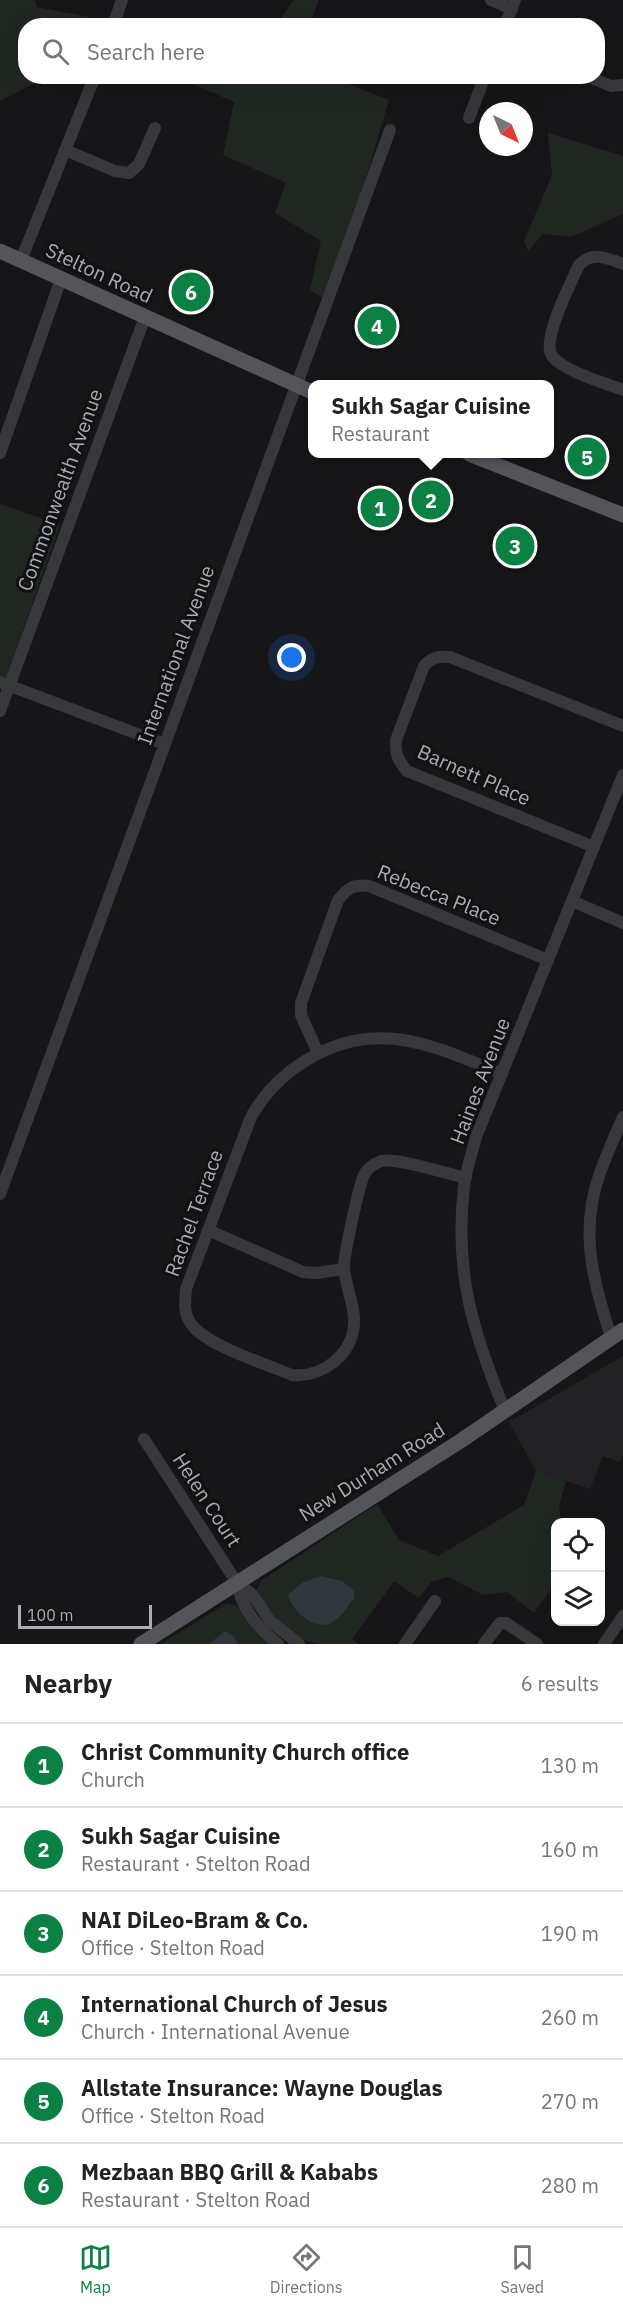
<!DOCTYPE html>
<html lang="en">
<head>
<meta charset="utf-8">
<style>
  :root { --surface:#fff; --page:#f6f6f6; --text:#222; --muted:#767676; --line:#e0e0e0; --accent:#0b8043 }
  body { margin:0; font-family:"IBM Plex Sans",sans-serif; background:var(--page); color:var(--text) }
  .controls { position:absolute; right:18px; bottom:18px; display:grid; overflow:hidden; border-radius:12px; box-shadow:0 6px 24px #0002 }
  .controls button { width:54px; height:54px; display:grid; place-items:center; padding:0; border:0; border-bottom:2px solid var(--line); background:var(--surface); color:var(--text); font:30px sans-serif }
  .compass { position:absolute; left:479px; top:102px; width:54px; height:54px; border-radius:50%; background:var(--surface); box-shadow:0 6px 24px #0002; rotate:137deg }
  .scale { position:absolute; left:18px; bottom:15px; width:134px; box-sizing:border-box; padding-left:6px; border:3px solid #a9adb7; border-top:0; font-size:16px; line-height:21px; white-space:nowrap; color:#a9adb7; -webkit-text-stroke:4px #111112; paint-order:stroke }
  .you { position:absolute; left:292px; top:658px; width:21px; height:21px; margin:-15px; border:4px solid #fff; border-radius:50%; background:#1a73e8; box-shadow:0 0 0 9px #1a73e833 }
  .badge { display:grid; place-items:center; width:39px; height:39px; border-radius:50%; background:var(--accent); color:#fff; font-size:20px; font-weight:700 }
  .pin { position:absolute; translate:-50% -50%; border:3px solid #fff; box-shadow:0 2px 6px #0006 }
  .popup { position:absolute; left:308px; top:380px; width:246px; height:78px; box-sizing:border-box; display:grid; place-content:center; border-radius:12px; background:var(--surface); filter:drop-shadow(0 2px 4px #0005); font-size:20px; white-space:nowrap; color:var(--muted) }
  .popup b { font-size:22px; color:var(--text) }
  .popup::after { content:''; position:absolute; left:50%; top:100%; margin-left:-12px; border:12px solid transparent; border-top-color:var(--surface) }
  .list { margin:0; padding:0; list-style:none }
  h2 { display:flex; justify-content:space-between; align-items:center; height:78px; margin:0; padding:0 24px; font-size:26px }
  h2 small { font-size:20px; font-weight:400; color:var(--muted) }
  .list li { display:grid; grid-template-columns:39px 1fr auto; gap:18px; align-items:center; box-sizing:border-box; height:84px; padding:0 24px; border-top:2px solid var(--line) }
  .list b { display:block; font-size:22px; white-space:nowrap }
  .list p { margin:0; font-size:20px; white-space:nowrap; color:var(--muted) }
  .list em { font-size:20px; font-style:normal; color:var(--muted) }
  .icon { flex:none; width:33px; height:33px; fill:none; stroke:currentColor; stroke-width:2; stroke-linecap:round; stroke-linejoin:round }
  .map { position:relative; flex:none; width:623px; height:1644px; overflow:hidden }
  .search { position:absolute; background:var(--surface); box-shadow:0 6px 24px #0002; left:18px; right:18px; top:18px; height:66px; display:flex; align-items:center; gap:15px; box-sizing:border-box; padding:0 21px; border-radius:24px; color:var(--muted); font-size:22px }
  .sheet { height:582px; background:var(--surface) }
  nav { display:flex; justify-content:space-around; align-items:center; box-sizing:border-box; height:84px; border-top:2px solid var(--line); background:var(--surface); font-size:16px; color:var(--muted) }
  nav a { display:grid; justify-items:center; gap:3px }
  nav .on { color:var(--accent) }
  .map>svg:first-child { display:block }
  .built { fill:#222224 }
  .green { fill:#202721 }
  .water { fill:#2f373d }
  .lines { fill:none; stroke-linecap:round; stroke-linejoin:round }
  .minor { stroke:#37383c; stroke-width:12 }
  .major { stroke:#53555b; stroke-width:15 }
  .labels { text-anchor:middle; stroke-width:6; stroke-linejoin:round; paint-order:stroke }
  .street-label { font-size:20px; fill:#a9adb7; stroke:#111112 }
</style>
</head>
<body>
<div class="map">
<svg width="623" height="1644" viewBox="0 0 623 1644">
  <rect width="100%" height="100%" fill="#161618"/>
  <path class="built" d="M623,1356V1454L620,1462L603,1456L590,1489L536,1471L509,1422Z"/>
  <g class="green">
    <path d="M0,0H35L37,7L114,22L122,25L26,26V76L46,77L0,101Z"/>
    <path d="M294,0H319L309,25H276Z"/>
    <path d="M176,77H331L389,100L329,302L310,290L321,241L275,213L286,183L223,155L234,102Z"/>
    <path d="M548,133L623,156V214L571,237L543,234L528,251L524,241L552,175Z"/>
    <path d="M0,504L60,525L6,678L0,676Z"/>
    <path d="M536,1471L566,1481L559,1506L561,1522H556L555,1584L534,1613L507,1592L483,1595L448,1577L431,1582L419,1598L394,1581L352,1639L358,1644C346,1644 332,1644 320,1644C294,1642 264,1614 257,1590L261,1581L377,1504L399,1540L438,1556L524,1505Z"/>
    <path d="M227,1603C246,1604 260,1631 271,1644H161Z"/>
  </g>
  <g class="water">
    <path d="M320,1576L342,1581L354,1590V1598C348,1606 339,1620 331,1623C314,1631 292,1611 288,1595L302,1583Z"/>
    <path d="M225,1631L233,1636L238,1644H209Z"/>
  </g>
  <g class="lines">
    <g class="minor">
      <path d="M491,0L512,9"/>
      <path d="M113,26L122,0"/>
      <path d="M505,26L515,0"/>
      <path d="M587,76L611,86L623,85"/>
      <path d="M469,118L485,76"/>
      <path d="M65,150L115,171L129,173L139,164L155,128"/>
      <path d="M21,260L95,76"/>
      <path d="M623,264C607,258 593,251 579,265C571,283 541,340 552,356C563,371 605,383 623,390"/>
      <path d="M0,453L61,279"/>
      <path d="M0,682L164,744"/>
      <path d="M0,711L145,317"/>
      <path d="M594,847L407,771C398,761 395,753 396,740L424,666C432,657 439,656 450,657L623,726"/>
      <path d="M572,901L623,923"/>
      <path d="M318,1053L301,1015V1003L338,900C348,888 353,884 369,886L548,960"/>
      <path d="M466,1178C448,1174 396,1157 381,1161C374,1164 367,1168 364,1175C359,1186 343,1258 344,1269C346,1286 353,1302 354,1318C356,1352 324,1378 292,1375C266,1364 208,1346 192,1325C183,1314 185,1302 186,1289L251,1117C264,1094 282,1075 305,1061C375,1017 433,1045 502,1074"/>
      <path d="M0,1194L390,130"/>
      <path d="M208,1230L303,1272L316,1273L344,1269"/>
      <path d="M611,1337C593,1282 579,1230 600,1173C607,1154 615,1135 623,1117"/>
      <path d="M505,1411C473,1332 454,1273 464,1186C466,1170 472,1153 476,1137L623,775"/>
      <path d="M144,1439L237,1583L252,1594L270,1621L299,1644"/>
      <path d="M237,1583C242,1609 257,1627 278,1644"/>
      <path d="M405,1644L435,1601"/>
      <path d="M484,1644L500,1623H506L537,1644"/>
      <path d="M604,1644L623,1616"/>
    </g>
    <g class="major">
      <path d="M0,251L312,392"/>
      <path d="M469,454L623,515"/>
      <path d="M141,1644L462,1440L623,1330"/>
    </g>
  </g>
  <g class="labels">
    <g class="street-label">
      <text transform="translate(99 273) rotate(25)" y="7">Stelton Road</text>
      <text transform="translate(60 490) rotate(-70)" y="7">Commonwealth Avenue</text>
      <text transform="translate(176 655) rotate(-70)" y="7">International Avenue</text>
      <text transform="translate(474 775) rotate(24)" y="7">Barnett Place</text>
      <text transform="translate(439 895) rotate(22)" y="7">Rebecca Place</text>
      <text transform="translate(480 1081) rotate(-69)" y="7">Haines Avenue</text>
      <text transform="translate(194 1213) rotate(-70)" y="7">Rachel Terrace</text>
      <text transform="translate(372 1472) rotate(-32)" y="7">New Durham Road</text>
      <text transform="translate(207 1500) rotate(57)" y="7">Helen Court</text>
    </g>
  </g>
</svg>
<div class="controls">
<button><svg class="icon" aria-label="locate" viewBox="0 0 24 24"><circle cx="12" cy="12" r="6"/><path d="M12 2v4M12 18v4M2 12h4M18 12h4"/></svg></button>
<button><svg class="icon" aria-label="layers" viewBox="0 0 24 24"><path d="M12 4l9 5-9 5-9-5zM3 14l9 5 9-5"/></svg></button>
</div>
<svg class="compass" viewBox="-18 -18 36 36"><path d="M0-13l5 13h-10z" fill="#e53935"/><path d="M0 13l5-13h-10z" fill="#767676"/></svg>
<div class="scale">100 m</div>
<div class="you"></div>
<div class="pin badge" style="left:380px;top:508px">1</div>
<div class="pin badge" style="left:431px;top:500px">2</div>
<div class="popup"><b>Sukh Sagar Cuisine</b>Restaurant</div>
<div class="pin badge" style="left:515px;top:546px">3</div>
<div class="pin badge" style="left:377px;top:326px">4</div>
<div class="pin badge" style="left:587px;top:457px">5</div>
<div class="pin badge" style="left:191px;top:292px">6</div>
<div class="search"><svg class="icon" aria-label="search" viewBox="0 0 24 24"><circle cx="10" cy="10" r="6"/><path d="M15 15l6 6"/></svg>Search here</div>
</div>
<section class="sheet">
<h2>Nearby<small>6 results</small></h2>
<ul class="list">
<li><span class="badge">1</span><div><b>Christ Community Church office</b><p>Church</p></div><em>130 m</em></li>
<li><span class="badge">2</span><div><b>Sukh Sagar Cuisine</b><p>Restaurant · Stelton Road</p></div><em>160 m</em></li>
<li><span class="badge">3</span><div><b>NAI DiLeo-Bram &amp; Co.</b><p>Office · Stelton Road</p></div><em>190 m</em></li>
<li><span class="badge">4</span><div><b>International Church of Jesus</b><p>Church · International Avenue</p></div><em>260 m</em></li>
<li><span class="badge">5</span><div><b>Allstate Insurance: Wayne Douglas</b><p>Office · Stelton Road</p></div><em>270 m</em></li>
<li><span class="badge">6</span><div><b>Mezbaan BBQ Grill &amp; Kababs</b><p>Restaurant · Stelton Road</p></div><em>280 m</em></li>
</ul>
</section>
<nav>
<a class="on"><svg class="icon" aria-label="map" viewBox="0 0 24 24"><path d="M3 6l6-2 6 2 6-2v14l-6 2-6-2-6 2zM9 4v14M15 6v14"/></svg>Map</a>
<a><svg class="icon" aria-label="directions" viewBox="0 0 24 24"><path d="M12 3l9 9-9 9-9-9zM9 14v-3h6M13 9l2 2-2 2"/></svg>Directions</a>
<a><svg class="icon" aria-label="saved" viewBox="0 0 24 24"><path d="M7 4h10v16l-5-4-5 4z"/></svg>Saved</a>
</nav>
</body>
</html>
